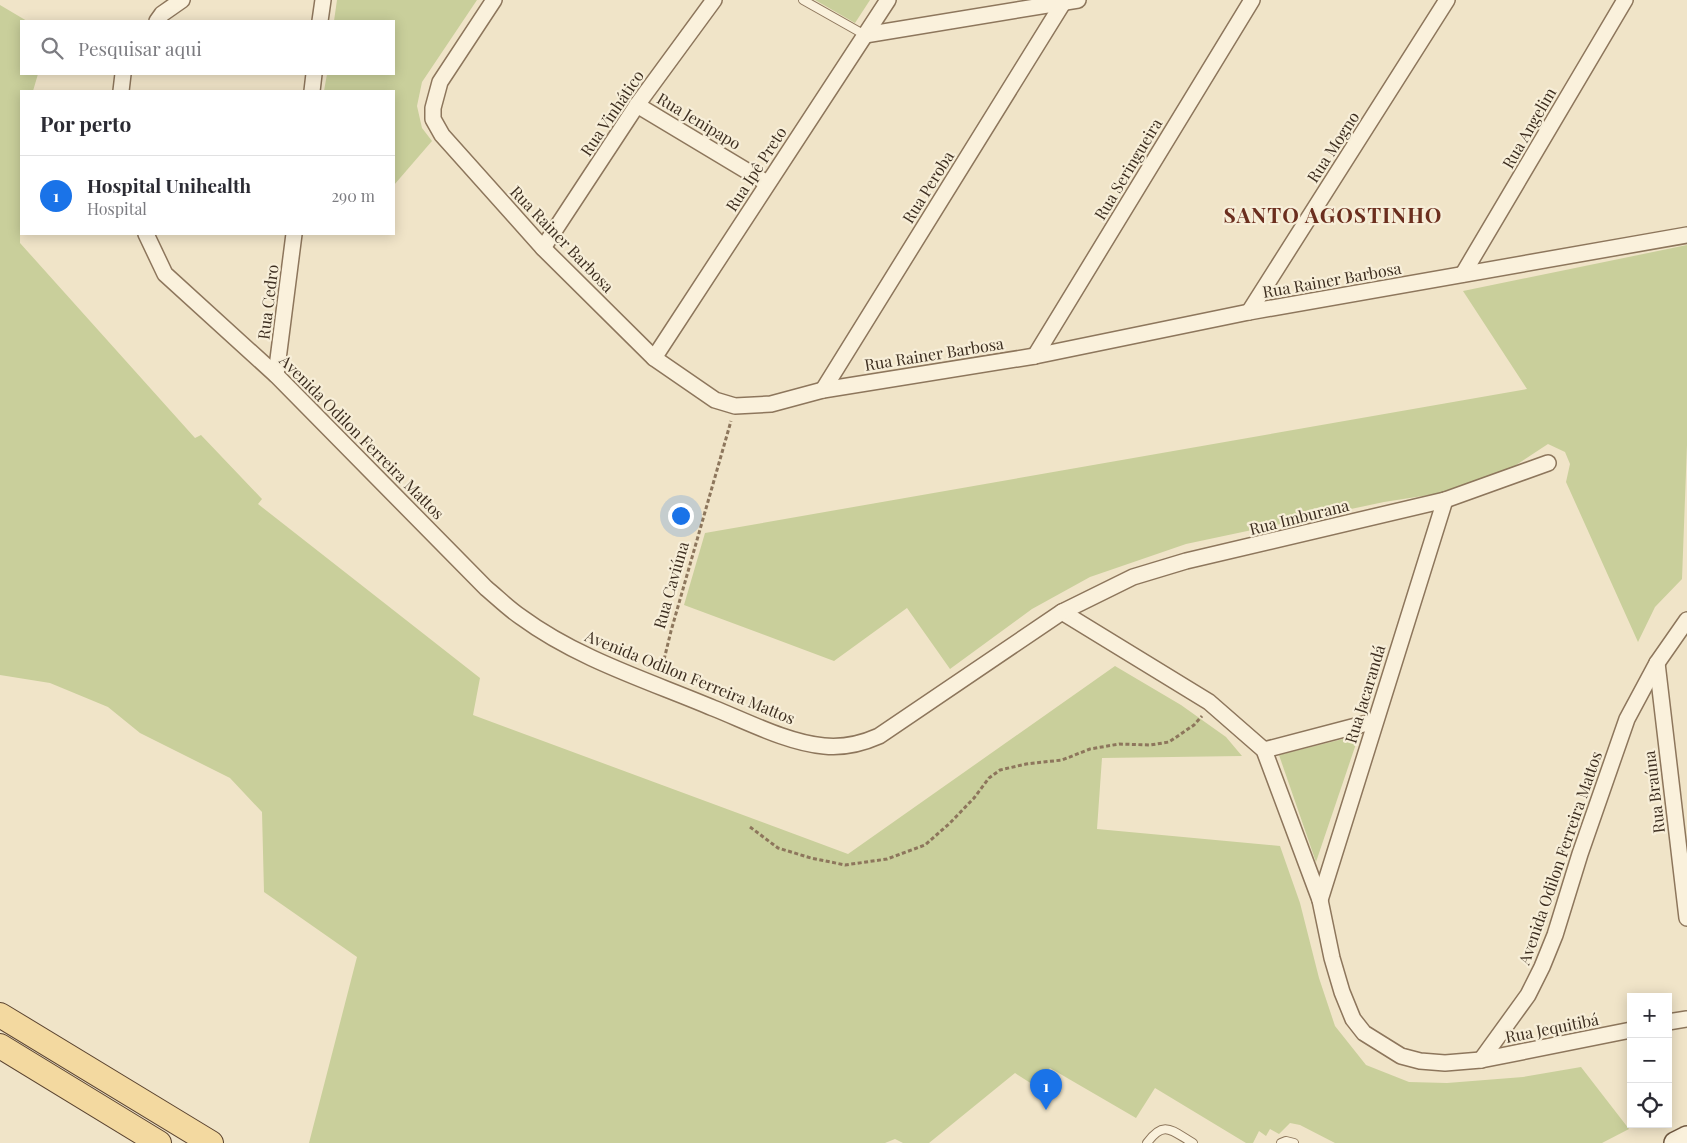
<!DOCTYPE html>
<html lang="pt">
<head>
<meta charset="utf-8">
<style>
  :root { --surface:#fff; --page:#f2f2f3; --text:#2b2b33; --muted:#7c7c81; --line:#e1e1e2; --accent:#1a73e8 }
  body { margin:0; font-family:"Playfair Display",serif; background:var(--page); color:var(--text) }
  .controls { position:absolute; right:15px; bottom:15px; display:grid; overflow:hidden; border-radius:0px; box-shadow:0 2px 12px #0003 }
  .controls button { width:45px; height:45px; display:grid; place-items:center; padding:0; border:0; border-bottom:1px solid var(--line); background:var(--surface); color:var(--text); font:25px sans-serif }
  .you { position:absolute; left:680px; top:515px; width:18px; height:18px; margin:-12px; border:4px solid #fff; border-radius:50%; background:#1a73e8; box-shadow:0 0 0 8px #1a73e833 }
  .badge { display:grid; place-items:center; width:32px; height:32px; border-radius:50%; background:var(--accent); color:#fff; font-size:16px; font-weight:700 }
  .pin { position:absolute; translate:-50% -41px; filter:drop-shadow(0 1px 2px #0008) }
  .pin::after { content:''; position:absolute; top:26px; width:18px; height:15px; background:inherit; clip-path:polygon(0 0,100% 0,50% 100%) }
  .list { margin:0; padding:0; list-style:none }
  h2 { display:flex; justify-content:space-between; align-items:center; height:65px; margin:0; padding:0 20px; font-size:21px }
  h2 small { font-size:16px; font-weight:400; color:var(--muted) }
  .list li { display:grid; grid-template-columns:32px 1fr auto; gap:15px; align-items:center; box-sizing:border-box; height:80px; padding:0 20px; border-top:1px solid var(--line) }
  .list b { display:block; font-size:19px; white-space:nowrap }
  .list p { margin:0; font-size:16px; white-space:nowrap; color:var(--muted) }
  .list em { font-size:16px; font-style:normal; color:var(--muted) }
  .icon { flex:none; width:28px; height:28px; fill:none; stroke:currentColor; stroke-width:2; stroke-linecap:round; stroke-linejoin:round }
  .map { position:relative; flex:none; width:1687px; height:1143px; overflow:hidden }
  .search { position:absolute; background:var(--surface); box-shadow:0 2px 12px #0003; left:20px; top:20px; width:375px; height:55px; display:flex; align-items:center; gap:12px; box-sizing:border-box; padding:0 18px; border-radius:0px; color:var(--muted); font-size:19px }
  .panel { position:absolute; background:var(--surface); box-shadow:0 2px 12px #0003; left:20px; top:90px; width:375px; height:145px; border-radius:0px }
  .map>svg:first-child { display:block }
  .green { fill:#c9cf9b }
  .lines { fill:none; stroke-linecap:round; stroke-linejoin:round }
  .service-casing { stroke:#8d765c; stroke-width:10 }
  .minor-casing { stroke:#8d765c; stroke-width:18 }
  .secondary-casing { stroke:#6f573f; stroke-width:24 }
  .primary-casing { stroke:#5b4430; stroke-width:26 }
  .path { stroke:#8d765c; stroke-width:3; stroke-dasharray:4 2.5; stroke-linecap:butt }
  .service { stroke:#faf1dc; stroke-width:8 }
  .minor { stroke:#faf1dc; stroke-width:15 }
  .secondary { stroke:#faf1dc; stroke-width:21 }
  .primary { stroke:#f3d9a0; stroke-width:24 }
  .labels { text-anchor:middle; stroke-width:4.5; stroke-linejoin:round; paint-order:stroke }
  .street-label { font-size:16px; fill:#3d2e20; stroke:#f7eed8 }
  .district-label { font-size:21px; font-weight:bold; letter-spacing:1px; fill:#6b2e1e; stroke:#f7eed8 }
</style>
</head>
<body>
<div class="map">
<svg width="1687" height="1143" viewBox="0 0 1687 1143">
  <rect width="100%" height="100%" fill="#f0e4c8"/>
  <g class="green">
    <path d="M337,0H477L422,82L417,106L422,128L432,141L394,185V91H324L327,74H394V21H334Z"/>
    <path d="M815,0H870L855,23Z"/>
    <path d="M0,5L27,21H21V74H38L33,91H21L20,243L195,438L201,435L262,499L258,504L480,678L473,715L848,854L1115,666L1181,705L1226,737L1242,756L1102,758L1097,829L1280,846L1300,903L1319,978L1335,1026L1366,1065L1409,1082L1447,1083L1523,1077L1581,1067L1629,1129L1602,1143H1335L1300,1125L1290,1123L1279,1134L1270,1129L1266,1136L1259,1131L1253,1143H1246L1155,1088L1136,1118L1050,1068L1032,1084L1015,1073L929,1143H903L895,1139L885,1143H309L357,957L264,892L262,812L230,778L140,733L108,707L50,683L0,675Z"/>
    <path d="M1687,245V445L1682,579L1655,607L1638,642L1566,482L1570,464L1565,452L1548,444L1510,469L1442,493L1384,502L1186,544L1090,577L1032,609L950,669L907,608L834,661L684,605L705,533L1527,389L1463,291Z"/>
    <path d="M1359,735L1316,862L1279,755Z"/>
  </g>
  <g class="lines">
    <defs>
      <g id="service">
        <path d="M803,0L865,35"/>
        <path d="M1147,1143C1164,1119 1172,1131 1193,1143"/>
        <path d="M1281,1143L1286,1141L1294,1143"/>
      </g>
      <g id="minor">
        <path d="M494,0L440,82L433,108V119L442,135L543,248L654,358L715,400L735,406L771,404L823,390L1035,356L1249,312L1687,235"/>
        <path d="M157,21L162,14L182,0"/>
        <path d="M320,21L323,0"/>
        <path d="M865,35L1078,0"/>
        <path d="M121,91L123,74"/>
        <path d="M312,91L314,74"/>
        <path d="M637,105L767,183"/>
        <path d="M146,234L165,274L276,375L486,588C498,598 509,609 521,617C578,659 649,681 713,708C746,721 788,743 824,746C843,748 861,744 879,736L1062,612L1209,702L1264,750L1320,900L1332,958L1342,992L1353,1019L1364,1033L1401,1056L1420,1061L1445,1063L1481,1060L1631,1030"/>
        <path d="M543,248L637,105L714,0"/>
        <path d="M1463,274L1625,0"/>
        <path d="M1249,312L1447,0"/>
        <path d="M1035,356L1252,0"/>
        <path d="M654,358L888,0"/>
        <path d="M276,375L294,234"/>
        <path d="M823,390L1063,3"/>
        <path d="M1062,612L1133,577L1186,561L1445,500L1548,463"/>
        <path d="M1657,663L1687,918"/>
        <path d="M1264,750L1375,721"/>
        <path d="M1320,900L1445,500"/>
        <path d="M1668,1022L1687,1019"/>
        <path d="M1481,1060L1528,995L1542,967L1555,935L1580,854L1627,719L1657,663L1687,620"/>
      </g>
      <path id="secondary" d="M1675,1143L1687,1137"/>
      <g id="primary">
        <path d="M0,1015L211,1143"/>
        <path d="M0,1046L159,1143"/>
      </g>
    </defs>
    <use href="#service" class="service-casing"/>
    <use href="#minor" class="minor-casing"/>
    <use href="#secondary" class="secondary-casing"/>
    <use href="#primary" class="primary-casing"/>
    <g class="path">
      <path d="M661,672L671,631L731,421"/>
      <path d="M750,827L778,848L811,858L845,865L887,859L925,845L950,823L974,798L989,778L1000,770L1026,764L1062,760L1090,749L1119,744L1150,745L1169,742L1194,725L1202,716"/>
    </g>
    <use href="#service" class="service"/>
    <use href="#minor" class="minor"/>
    <use href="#secondary" class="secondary"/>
    <use href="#primary" class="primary"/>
  </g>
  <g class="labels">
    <g class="street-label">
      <text transform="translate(612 113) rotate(-56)" y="6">Rua Vinhático</text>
      <text transform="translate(699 121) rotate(31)" y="6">Rua Jenipapo</text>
      <text transform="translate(1529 128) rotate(-60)" y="6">Rua Angelim</text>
      <text transform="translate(1333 147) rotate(-57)" y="6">Rua Mogno</text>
      <text transform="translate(756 169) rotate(-57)" y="6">Rua Ipê Preto</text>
      <text transform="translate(1128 169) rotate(-59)" y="6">Rua Seringueira</text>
      <text transform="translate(928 187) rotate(-58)" y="6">Rua Peroba</text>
      <text transform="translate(562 239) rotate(46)" y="6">Rua Rainer Barbosa</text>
      <text transform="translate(1332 280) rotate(-10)" y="6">Rua Rainer Barbosa</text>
      <text transform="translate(268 302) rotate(-83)" y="6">Rua Cedro</text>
      <text transform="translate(934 354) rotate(-9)" y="6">Rua Rainer Barbosa</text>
      <text transform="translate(362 437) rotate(45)" y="6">Avenida Odilon Ferreira Mattos</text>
      <text transform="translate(1299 517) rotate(-14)" y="6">Rua Imburana</text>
      <text transform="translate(671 585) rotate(-74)" y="6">Rua Caviúna</text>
      <text transform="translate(690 677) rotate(22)" y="6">Avenida Odilon Ferreira Mattos</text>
      <text transform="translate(1365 694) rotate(-73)" y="6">Rua Jacarandá</text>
      <text transform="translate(1654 792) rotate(-97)" y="6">Rua Braúna</text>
      <text transform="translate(1560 858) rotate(-71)" y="6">Avenida Odilon Ferreira Mattos</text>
      <text transform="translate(1552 1028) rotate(-11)" y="6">Rua Jequitibá</text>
    </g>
    <g class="district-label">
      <text x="1333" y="223">SANTO AGOSTINHO</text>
    </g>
  </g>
</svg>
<div class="controls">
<button>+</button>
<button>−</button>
<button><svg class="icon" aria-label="locate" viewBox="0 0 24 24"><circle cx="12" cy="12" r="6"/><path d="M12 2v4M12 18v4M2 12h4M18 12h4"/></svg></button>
</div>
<div class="you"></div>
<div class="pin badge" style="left:1046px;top:1110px">1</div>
<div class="search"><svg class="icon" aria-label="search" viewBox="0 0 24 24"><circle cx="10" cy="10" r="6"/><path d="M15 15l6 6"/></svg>Pesquisar aqui</div>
<section class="panel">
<h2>Por perto<small></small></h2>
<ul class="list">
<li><span class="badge">1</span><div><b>Hospital Unihealth</b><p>Hospital</p></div><em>290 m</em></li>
</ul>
</section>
</div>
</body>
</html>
